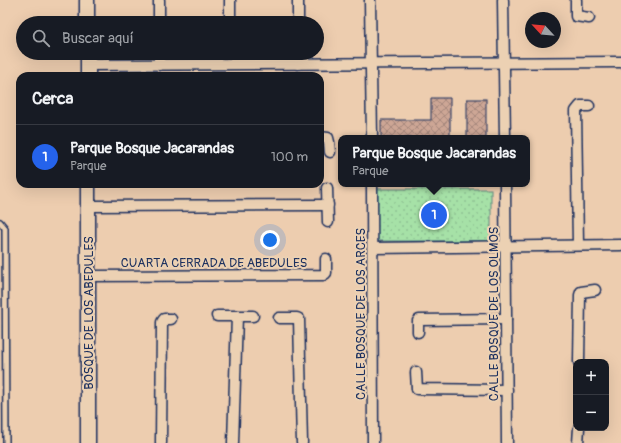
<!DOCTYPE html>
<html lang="es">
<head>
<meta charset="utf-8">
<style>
  :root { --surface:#171b24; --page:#242831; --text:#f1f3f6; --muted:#9ea1a6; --line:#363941; --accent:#2563eb }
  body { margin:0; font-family:Pangolin,sans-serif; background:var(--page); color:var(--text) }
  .controls { position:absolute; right:12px; bottom:12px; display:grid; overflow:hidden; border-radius:8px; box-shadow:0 4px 16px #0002 }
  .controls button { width:36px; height:36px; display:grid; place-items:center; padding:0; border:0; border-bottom:1px solid var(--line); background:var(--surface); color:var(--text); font:20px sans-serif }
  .compass { position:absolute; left:525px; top:12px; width:36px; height:36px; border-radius:50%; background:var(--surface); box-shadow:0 4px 16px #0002; rotate:296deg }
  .you { position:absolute; left:270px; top:240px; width:14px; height:14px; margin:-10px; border:3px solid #fff; border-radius:50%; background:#1a73e8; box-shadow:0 0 0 6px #1a73e833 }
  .badge { display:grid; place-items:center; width:26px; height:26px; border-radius:50%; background:var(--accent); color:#fff; font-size:13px; font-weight:700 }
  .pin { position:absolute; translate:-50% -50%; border:2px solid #fff; box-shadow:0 1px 4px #0006 }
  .popup { position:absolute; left:338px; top:135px; width:192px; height:52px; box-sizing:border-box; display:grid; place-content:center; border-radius:8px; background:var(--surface); filter:drop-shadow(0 1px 3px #0005); font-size:13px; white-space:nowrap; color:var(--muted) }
  .popup b { font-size:15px; color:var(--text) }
  .popup::after { content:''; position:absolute; left:50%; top:100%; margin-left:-8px; border:8px solid transparent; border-top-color:var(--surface) }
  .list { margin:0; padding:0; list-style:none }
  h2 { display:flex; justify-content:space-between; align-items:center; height:52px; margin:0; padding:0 16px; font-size:17px }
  h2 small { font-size:13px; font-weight:400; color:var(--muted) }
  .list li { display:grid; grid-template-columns:26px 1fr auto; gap:12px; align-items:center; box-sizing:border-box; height:64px; padding:0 16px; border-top:1px solid var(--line) }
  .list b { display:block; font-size:15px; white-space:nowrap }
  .list p { margin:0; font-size:13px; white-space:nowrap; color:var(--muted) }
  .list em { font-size:13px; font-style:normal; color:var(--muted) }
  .icon { flex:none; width:22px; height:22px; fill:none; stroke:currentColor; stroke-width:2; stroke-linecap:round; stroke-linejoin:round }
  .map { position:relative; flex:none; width:621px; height:443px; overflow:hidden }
  .search { position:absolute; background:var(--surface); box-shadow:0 4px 16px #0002; left:16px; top:16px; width:308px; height:44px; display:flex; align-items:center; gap:10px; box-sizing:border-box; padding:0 14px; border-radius:22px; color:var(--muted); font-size:15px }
  .panel { position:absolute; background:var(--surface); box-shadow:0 4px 16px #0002; left:16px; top:72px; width:308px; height:116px; border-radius:12px }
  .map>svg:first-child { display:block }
  .grass { fill:url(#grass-dots); stroke:#608882 }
  .building { fill:url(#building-cross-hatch); stroke:#1b2f5e }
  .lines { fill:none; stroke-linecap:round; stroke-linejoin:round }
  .lane-casing { stroke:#1b2f5e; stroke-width:8 }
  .street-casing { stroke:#1b2f5e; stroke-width:13 }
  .secondary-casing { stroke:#1b2f5e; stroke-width:17 }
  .lane { stroke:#ecd1b3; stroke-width:5 }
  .street { stroke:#ecd1b3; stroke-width:10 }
  .secondary { stroke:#ecd1b3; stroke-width:14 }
  .labels { text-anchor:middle; stroke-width:4; stroke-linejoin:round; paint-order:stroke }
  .street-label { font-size:13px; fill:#1b2f5e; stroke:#ecd1b3 }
</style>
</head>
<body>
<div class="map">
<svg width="621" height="443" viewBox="0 0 621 443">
  <defs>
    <pattern id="grass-dots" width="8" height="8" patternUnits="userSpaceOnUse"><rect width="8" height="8" fill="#a6e1a7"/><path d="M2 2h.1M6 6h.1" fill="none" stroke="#8ec192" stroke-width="1.8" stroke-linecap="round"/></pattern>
    <pattern id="building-cross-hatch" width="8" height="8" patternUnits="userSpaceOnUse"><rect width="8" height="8" fill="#cda695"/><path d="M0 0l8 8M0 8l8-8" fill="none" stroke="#a6887d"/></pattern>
  </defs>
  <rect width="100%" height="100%" fill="#edcdaf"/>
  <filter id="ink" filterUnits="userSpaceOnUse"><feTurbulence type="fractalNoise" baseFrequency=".025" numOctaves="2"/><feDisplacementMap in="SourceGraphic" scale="8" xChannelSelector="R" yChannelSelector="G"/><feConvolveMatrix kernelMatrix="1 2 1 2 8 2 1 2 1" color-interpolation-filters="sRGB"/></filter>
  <g filter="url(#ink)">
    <rect class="grass" x="376" y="189" width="115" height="52"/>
    <g class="building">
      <path d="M431,98H450V138H381V120H431Z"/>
      <rect x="467" y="99" width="19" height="39"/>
    </g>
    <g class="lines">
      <defs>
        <path id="lane" d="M0,222L5,228L6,443"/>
        <g id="street">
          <path d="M159,0V23"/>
          <path d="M230,0V23"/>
          <path d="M298,0V23"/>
          <path d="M370,0L372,138"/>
          <path d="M503,0L505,138"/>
          <path d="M576,0V16L589,18"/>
          <path d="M159,53V65"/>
          <path d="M298,53V64"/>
          <path d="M88,65L621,62"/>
          <path d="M320,137L328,138L329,142L330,152"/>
          <path d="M372,184L373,443"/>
          <path d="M505,184L507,443"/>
          <path d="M327,188L328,222"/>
          <path d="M88,206L328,205"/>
          <path d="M578,245L576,111L580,106H589"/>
          <path d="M373,248L621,245"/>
          <path d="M88,276L323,275L326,273V259"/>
          <path d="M217,316H253"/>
          <path d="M279,318H297L299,319L302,443"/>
          <path d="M418,332V321L419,320L506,319"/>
          <path d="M579,362L580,295L581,292L595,290"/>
          <path d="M416,372L417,389L507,390"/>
          <path d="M161,443L162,322L164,319H171"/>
          <path d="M233,443L237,316"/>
          <path d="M578,443L579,428"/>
        </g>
        <g id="secondary">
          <path d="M87,0V23"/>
          <path d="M88,53V76"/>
          <path d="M88,184V443"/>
        </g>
      </defs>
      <use href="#lane" class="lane-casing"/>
      <use href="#street" class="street-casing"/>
      <use href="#secondary" class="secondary-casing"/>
      <use href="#lane" class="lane"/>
      <use href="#street" class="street"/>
      <use href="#secondary" class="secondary"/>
    </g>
  </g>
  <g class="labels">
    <g class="street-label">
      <text x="214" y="267">CUARTA CERRADA DE ABEDULES</text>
      <text transform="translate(88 313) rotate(-90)" y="5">BOSQUE DE LOS ABEDULES</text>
      <text transform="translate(360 314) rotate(-90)" y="5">CALLE BOSQUE DE LOS ARCES</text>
      <text transform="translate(493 314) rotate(-90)" y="5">CALLE BOSQUE DE LOS OLMOS</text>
    </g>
  </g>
</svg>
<div class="controls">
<button>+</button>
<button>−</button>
</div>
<svg class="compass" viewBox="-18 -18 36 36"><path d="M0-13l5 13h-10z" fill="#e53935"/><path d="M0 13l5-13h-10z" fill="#9ea1a6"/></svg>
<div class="you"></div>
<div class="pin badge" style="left:434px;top:215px">1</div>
<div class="popup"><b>Parque Bosque Jacarandas</b>Parque</div>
<div class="search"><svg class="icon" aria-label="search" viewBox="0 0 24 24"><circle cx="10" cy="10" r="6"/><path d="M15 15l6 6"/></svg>Buscar aquí</div>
<section class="panel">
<h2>Cerca<small></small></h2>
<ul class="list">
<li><span class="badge">1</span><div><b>Parque Bosque Jacarandas</b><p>Parque</p></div><em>100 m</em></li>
</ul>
</section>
</div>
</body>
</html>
